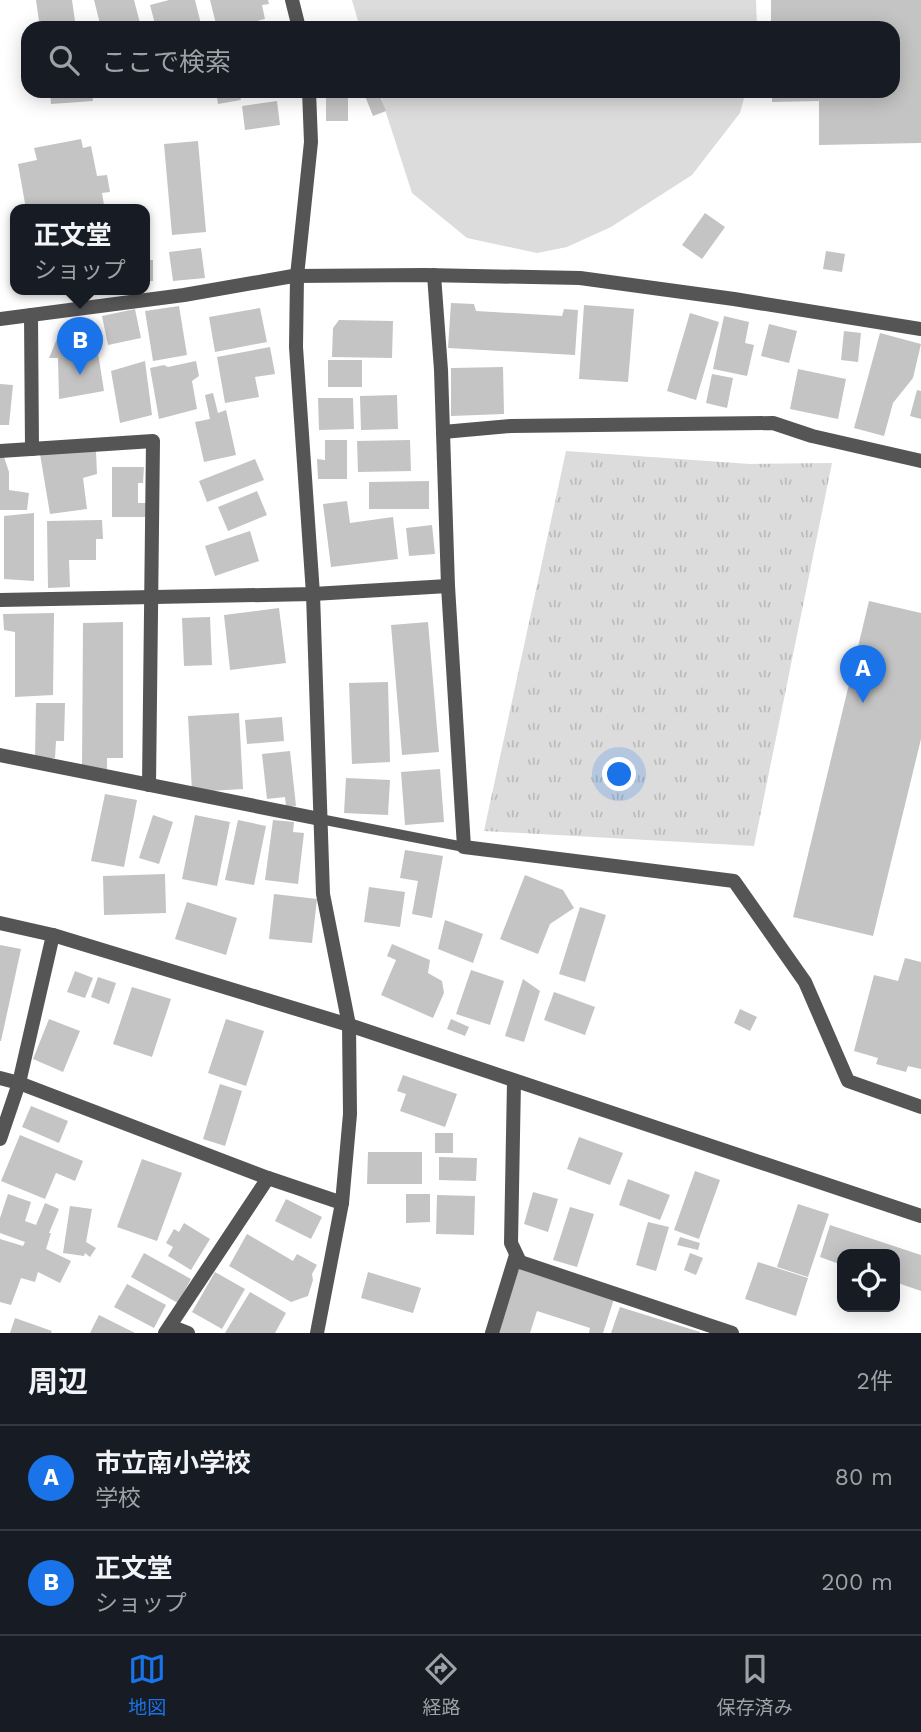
<!DOCTYPE html>
<html lang="ja">
<head>
<meta charset="utf-8">
<style>
  :root { --surface:#171b24; --page:#242831; --text:#f1f3f6; --muted:#9ea1a6; --line:#363941; --accent:#1a73e8 }
  body { margin:0; font-family:"Work Sans","Noto Sans JP",sans-serif; background:var(--page); color:var(--text) }
  .controls { position:absolute; right:21px; bottom:21px; display:grid; overflow:hidden; border-radius:14px; box-shadow:0 4px 18px #0003 }
  .controls button { width:63px; height:63px; display:grid; place-items:center; padding:0; border:0; border-bottom:2px solid var(--line); background:var(--surface); color:var(--text); font:35px sans-serif }
  .you { position:absolute; left:620px; top:775px; width:24px; height:24px; margin:-18px; border:5px solid #fff; border-radius:50%; background:#1a73e8; box-shadow:0 0 0 10px #1a73e833 }
  .badge { display:grid; place-items:center; width:46px; height:46px; border-radius:50%; background:var(--accent); color:#fff; font-size:23px; font-weight:700 }
  .pin { position:absolute; translate:-50% -58px; filter:drop-shadow(0 2px 4px #0008) }
  .pin::after { content:''; position:absolute; top:37px; width:24px; height:21px; background:inherit; clip-path:polygon(0 0,100% 0,50% 100%) }
  .popup { position:absolute; left:10px; top:204px; width:140px; height:91px; box-sizing:border-box; display:grid; place-content:center; border-radius:14px; background:var(--surface); filter:drop-shadow(0 2px 5px #0005); font-size:23px; white-space:nowrap; color:var(--muted) }
  .popup b { font-size:26px; color:var(--text) }
  .popup::after { content:''; position:absolute; left:50%; top:100%; margin-left:-14px; border:14px solid transparent; border-top-color:var(--surface) }
  .list { margin:0; padding:0; list-style:none }
  h2 { display:flex; justify-content:space-between; align-items:center; height:91px; margin:0; padding:0 28px; font-size:30px }
  h2 small { font-size:23px; font-weight:400; color:var(--muted) }
  .list li { display:grid; grid-template-columns:46px 1fr auto; gap:21px; align-items:center; box-sizing:border-box; height:105px; padding:0 28px; border-top:2px solid var(--line) }
  .list b { display:block; font-size:26px; white-space:nowrap }
  .list p { margin:0; font-size:23px; white-space:nowrap; color:var(--muted) }
  .list em { font-size:23px; font-style:normal; color:var(--muted) }
  .icon { flex:none; width:38px; height:38px; fill:none; stroke:currentColor; stroke-width:2; stroke-linecap:round; stroke-linejoin:round }
  .map { position:relative; flex:none; width:921px; height:1333px; overflow:hidden }
  .search { position:absolute; background:var(--surface); box-shadow:0 4px 18px #0003; left:21px; right:21px; top:21px; height:77px; display:flex; align-items:center; gap:18px; box-sizing:border-box; padding:0 24px; border-radius:21px; color:var(--muted); font-size:26px }
  .sheet { height:301px; background:var(--surface) }
  nav { display:flex; justify-content:space-around; align-items:center; box-sizing:border-box; height:98px; border-top:2px solid var(--line); background:var(--surface); font-size:19px; color:var(--muted) }
  nav a { display:grid; justify-items:center; gap:4px }
  nav .on { color:var(--accent) }
  .map>svg:first-child { display:block }
  .green { fill:#dcdcdc }
  .park { fill:url(#park-tufts) }
  .building { fill:#c4c4c4 }
  .lines { fill:none; stroke-linecap:round; stroke-linejoin:round }
  .service { stroke:#555; stroke-width:10 }
  .minor { stroke:#555; stroke-width:14 }
</style>
</head>
<body>
<div class="map">
<svg width="921" height="1333" viewBox="0 0 921 1333">
  <defs>
    <pattern id="park-tufts" width="24" height="20" patternUnits="userSpaceOnUse" patternTransform="scale(1.75)"><rect width="24" height="20" fill="#dcdcdc"/><path d="M3 7l-1-3M5 7V3M7 7l1-3M15 17l-1-3M17 17v-4M19 17l1-3" fill="none" stroke="#bbb"/></pattern>
  </defs>
  <rect width="100%" height="100%" fill="#fff"/>
  <g class="green">
    <path d="M352,0H756L757,28H360Z"/>
    <path d="M379,91H746L740,113L692,175L611,227L567,247L537,253L467,238L412,193Z"/>
  </g>
  <path class="park" d="M566,451L750,464L832,463L754,846L484,831Z"/>
  <g class="building">
    <path d="M36,0H72L76,28H40Z"/>
    <path d="M94,0H134L140,23L121,28H101Z"/>
    <path d="M169,0H195L202,28H156L150,5Z"/>
    <path d="M210,0H268L269,4L262,5L265,19L253,22L254,28H217Z"/>
    <path d="M771,0H921V143L819,145V101L772,102V91H893V28H771Z"/>
    <path d="M50,91H92L93,101L51,104Z"/>
    <path d="M216,91H239L241,100L218,104Z"/>
    <path d="M326,91L348,93V121H326Z"/>
    <path d="M363,91H378L386,111L373,116Z"/>
    <path d="M277,101L280,125L245,130L242,106Z"/>
    <path d="M81,139L83,148L91,146L97,176L107,175L110,192L102,193L104,205L90,209H26L18,164L37,160L34,148Z"/>
    <path d="M198,141L206,232L172,235L164,144Z"/>
    <path d="M705,213L725,227L702,259L682,245Z"/>
    <path d="M201,248L205,278L173,281L169,252Z"/>
    <path d="M826,251L845,254L842,272L823,269Z"/>
    <rect x="145" y="260" width="8" height="21"/>
    <path d="M451,303L474,304L476,311L562,316L564,309L578,310L575,355L448,348Z"/>
    <path d="M584,305L634,309L628,382L579,379Z"/>
    <path d="M179,306L187,355L153,361L145,311Z"/>
    <path d="M260,308L267,342L215,352L209,317Z"/>
    <path d="M135,309L141,338L108,345L102,316Z"/>
    <path d="M690,313L719,322L696,400L667,391Z"/>
    <path d="M724,316L749,322L745,343L754,345L747,376L713,369Z"/>
    <path d="M339,320L393,321L392,358L332,357L333,328Z"/>
    <path d="M769,324L797,331L789,363L761,356Z"/>
    <path d="M79,325L94,328L104,391L59,399L58,358H49L59,334Z"/>
    <path d="M844,331L861,333L858,362L841,360Z"/>
    <path d="M880,333L921,344L913,378L893,403L884,436L854,428Z"/>
    <path d="M270,347L275,374L255,377L259,397L225,403L217,357Z"/>
    <rect x="328" y="360" width="34" height="27"/>
    <path d="M145,361L152,415L120,423L111,371Z"/>
    <path d="M196,361L199,376L192,381L197,409L159,419L150,368L164,365L168,367Z"/>
    <path d="M503,367L504,414L451,416V368Z"/>
    <path d="M798,369L846,379L838,419L790,409Z"/>
    <path d="M712,374L733,378L727,408L706,403Z"/>
    <path d="M0,384L13,385L9,425H0Z"/>
    <path d="M917,390L921,391V419L910,416Z"/>
    <path d="M213,393L218,413L226,410L236,455L204,462L195,422L210,419L205,395Z"/>
    <path d="M397,395L398,429L361,430L360,396Z"/>
    <path d="M318,398H353L354,429L319,430Z"/>
    <path d="M325,440H347V479H318L317,459L325,460Z"/>
    <path d="M410,440L411,471L358,472L357,441Z"/>
    <path d="M96,451L97,474L83,478L87,509L50,514L40,454Z"/>
    <path d="M0,457H4L9,472V490L29,493L27,510H0Z"/>
    <path d="M255,459L264,480L207,502L199,481Z"/>
    <path d="M112,467H144L143,483H138V503H147V517H112Z"/>
    <path d="M429,481V509H369V482Z"/>
    <path d="M257,491L267,515L228,531L218,507Z"/>
    <path d="M347,501L350,523L393,517L398,559L331,567L323,504Z"/>
    <path d="M34,513V581L4,579V516Z"/>
    <path d="M102,520L103,539H96V560H69L70,587L48,588L47,521Z"/>
    <path d="M432,525L435,554L409,556L406,528Z"/>
    <path d="M250,531L259,561L215,576L205,546Z"/>
    <path d="M869,601L921,613V739L873,936L793,917Z"/>
    <path d="M279,608L286,663L230,670L224,615Z"/>
    <path d="M54,613L53,695L15,697V632L4,630L3,614Z"/>
    <path d="M210,617L212,665L184,666L182,618Z"/>
    <path d="M123,622V758H107V771H82L83,623Z"/>
    <path d="M428,622L439,752L402,755L391,625Z"/>
    <path d="M388,682L390,762L352,764L349,683Z"/>
    <path d="M36,703H65L64,741H56L55,758H35Z"/>
    <path d="M239,713L243,789L192,792L188,716Z"/>
    <path d="M282,717L284,741L247,744L245,720Z"/>
    <path d="M290,751L296,806L286,807L285,797L267,799L262,754Z"/>
    <path d="M440,769L444,822L405,825L401,772Z"/>
    <path d="M346,778L390,780L388,815L344,813Z"/>
    <path d="M105,794L137,800L124,867L91,861Z"/>
    <path d="M153,815L173,822L159,864L139,858Z"/>
    <path d="M195,815L230,822L217,886L182,879Z"/>
    <path d="M238,820L266,826L254,885L225,880Z"/>
    <path d="M273,820L294,822L293,832L304,833L298,884L265,880Z"/>
    <path d="M405,850L443,856L432,918L412,914L418,881L400,878Z"/>
    <path d="M165,874L166,913L104,915L103,876Z"/>
    <path d="M525,875L563,890L574,908L550,924L538,954L500,939Z"/>
    <path d="M369,887L405,892L400,927L364,922Z"/>
    <path d="M274,894L317,899L312,943L269,939Z"/>
    <path d="M187,902L237,918L226,955L175,939Z"/>
    <path d="M580,907L606,915L585,982L559,974Z"/>
    <path d="M445,920L483,934L473,963L438,949Z"/>
    <path d="M392,944L430,960L428,973L442,981L444,993L433,1018L381,995L396,960L387,956Z"/>
    <path d="M0,945L21,949L1,1041H0Z"/>
    <path d="M905,958L921,962V1069L908,1066L906,1072L876,1064L878,1058L854,1051L874,975L898,981Z"/>
    <path d="M471,970L504,981L490,1025L456,1014Z"/>
    <path d="M75,971L93,978L85,998L67,992Z"/>
    <path d="M98,977L116,983L109,1004L91,997Z"/>
    <path d="M523,979L540,991L524,1042L505,1036Z"/>
    <path d="M132,987L171,999L152,1057L113,1044Z"/>
    <path d="M554,992L595,1007L585,1035L544,1020Z"/>
    <path d="M740,1009L757,1017L750,1031L734,1023Z"/>
    <path d="M49,1019L80,1031L63,1072L33,1059Z"/>
    <path d="M226,1019L264,1031L246,1086L208,1073Z"/>
    <path d="M451,1019L469,1027L465,1036L447,1029Z"/>
    <path d="M403,1075L457,1094L445,1127L400,1111L406,1094L397,1091Z"/>
    <path d="M220,1084L242,1091L225,1146L203,1139Z"/>
    <path d="M31,1106L68,1121L59,1143L22,1127Z"/>
    <rect x="435" y="1133" width="18" height="20"/>
    <path d="M20,1135L83,1161L75,1181L56,1173L45,1199L1,1181Z"/>
    <path d="M579,1137L623,1153L610,1185L567,1169Z"/>
    <path d="M368,1152H422V1184H367Z"/>
    <path d="M439,1157L477,1158L476,1181L439,1180Z"/>
    <path d="M142,1159L182,1173L157,1241L117,1227Z"/>
    <path d="M695,1171L720,1180L699,1239L674,1230Z"/>
    <path d="M628,1179L670,1195L660,1220L619,1205Z"/>
    <path d="M533,1192L558,1199L548,1232L524,1224Z"/>
    <path d="M8,1194L31,1202L25,1221L36,1225L45,1203L59,1209L49,1233H51L46,1249L71,1261L60,1283L38,1272L35,1282L21,1278L11,1305L0,1302V1239L23,1246L25,1242L0,1233V1218Z"/>
    <path d="M406,1194H430V1222L406,1223Z"/>
    <path d="M437,1195L475,1196L474,1235L436,1234Z"/>
    <path d="M286,1199L322,1217L311,1239L275,1221Z"/>
    <path d="M798,1204L829,1214L808,1277L777,1267Z"/>
    <path d="M70,1206L92,1209L86,1242L96,1248L90,1257L85,1253L84,1256L63,1253Z"/>
    <path d="M570,1207L594,1214L577,1267L553,1260Z"/>
    <path d="M648,1222L669,1227L656,1271L636,1265Z"/>
    <path d="M184,1223L210,1239L191,1270L168,1256L173,1247L166,1243L174,1229L179,1232Z"/>
    <path d="M830,1225L921,1255V1291L895,1282V1254H842V1265L820,1257Z"/>
    <path d="M247,1234L293,1261L297,1254L317,1265L312,1274L313,1280L308,1296L291,1302L229,1266Z"/>
    <path d="M680,1237L700,1243L698,1250L677,1245Z"/>
    <path d="M144,1253L191,1279L178,1303L131,1277Z"/>
    <path d="M690,1253L703,1258L696,1275L684,1270Z"/>
    <path d="M758,1262L808,1278L796,1316L745,1299Z"/>
    <path d="M519,1269L614,1299L603,1333H589L590,1328L537,1311L530,1333H499Z"/>
    <path d="M215,1272L245,1289L222,1329L192,1312Z"/>
    <path d="M368,1272L421,1288L413,1313L361,1298Z"/>
    <path d="M127,1284L166,1305L154,1328L114,1307Z"/>
    <path d="M250,1292L286,1313L275,1333H225Z"/>
    <path d="M620,1307L700,1332V1333H611Z"/>
    <path d="M99,1315L135,1333H90Z"/>
    <path d="M15,1318L52,1331L51,1333H10Z"/>
  </g>
  <g class="lines">
    <path class="service" d="M320,819L464,847"/>
    <g class="minor">
      <path d="M292,0L299,28"/>
      <path d="M309,91L311,142L297,276L296,347L313,594L323,894L349,1025L350,1114L342,1203L317,1333"/>
      <path d="M434,275L441,370L448,586L464,847L734,881L805,982L848,1081L921,1107"/>
      <path d="M31,315L32,449"/>
      <path d="M0,319L184,295L293,276L425,275L580,278L734,299L921,329"/>
      <path d="M443,432L511,426L773,423L812,436L921,461"/>
      <path d="M0,451L153,441L149,785"/>
      <path d="M0,600L313,594L448,586"/>
      <path d="M0,755L320,819"/>
      <path d="M0,923L53,935L349,1025L921,1216"/>
      <path d="M0,1078L19,1083L268,1178L342,1203"/>
      <path d="M514,1081L511,1243L520,1262L732,1333"/>
      <path d="M0,1139L19,1083L53,935"/>
      <path d="M170,1326L188,1333"/>
      <path d="M165,1333L268,1178"/>
      <path d="M492,1333L516,1255"/>
    </g>
  </g>
</svg>
<div class="controls">
<button><svg class="icon" aria-label="locate" viewBox="0 0 24 24"><circle cx="12" cy="12" r="6"/><path d="M12 2v4M12 18v4M2 12h4M18 12h4"/></svg></button>
</div>
<div class="you"></div>
<div class="pin badge" style="left:863px;top:703px">A</div>
<div class="pin badge" style="left:80px;top:375px">B</div>
<div class="popup"><b>正文堂</b>ショップ</div>
<div class="search"><svg class="icon" aria-label="search" viewBox="0 0 24 24"><circle cx="10" cy="10" r="6"/><path d="M15 15l6 6"/></svg>ここで検索</div>
</div>
<section class="sheet">
<h2>周辺<small>2件</small></h2>
<ul class="list">
<li><span class="badge">A</span><div><b>市立南小学校</b><p>学校</p></div><em>80 m</em></li>
<li><span class="badge">B</span><div><b>正文堂</b><p>ショップ</p></div><em>200 m</em></li>
</ul>
</section>
<nav>
<a class="on"><svg class="icon" aria-label="map" viewBox="0 0 24 24"><path d="M3 6l6-2 6 2 6-2v14l-6 2-6-2-6 2zM9 4v14M15 6v14"/></svg>地図</a>
<a><svg class="icon" aria-label="directions" viewBox="0 0 24 24"><path d="M12 3l9 9-9 9-9-9zM9 14v-3h6M13 9l2 2-2 2"/></svg>経路</a>
<a><svg class="icon" aria-label="saved" viewBox="0 0 24 24"><path d="M7 4h10v16l-5-4-5 4z"/></svg>保存済み</a>
</nav>
</body>
</html>
